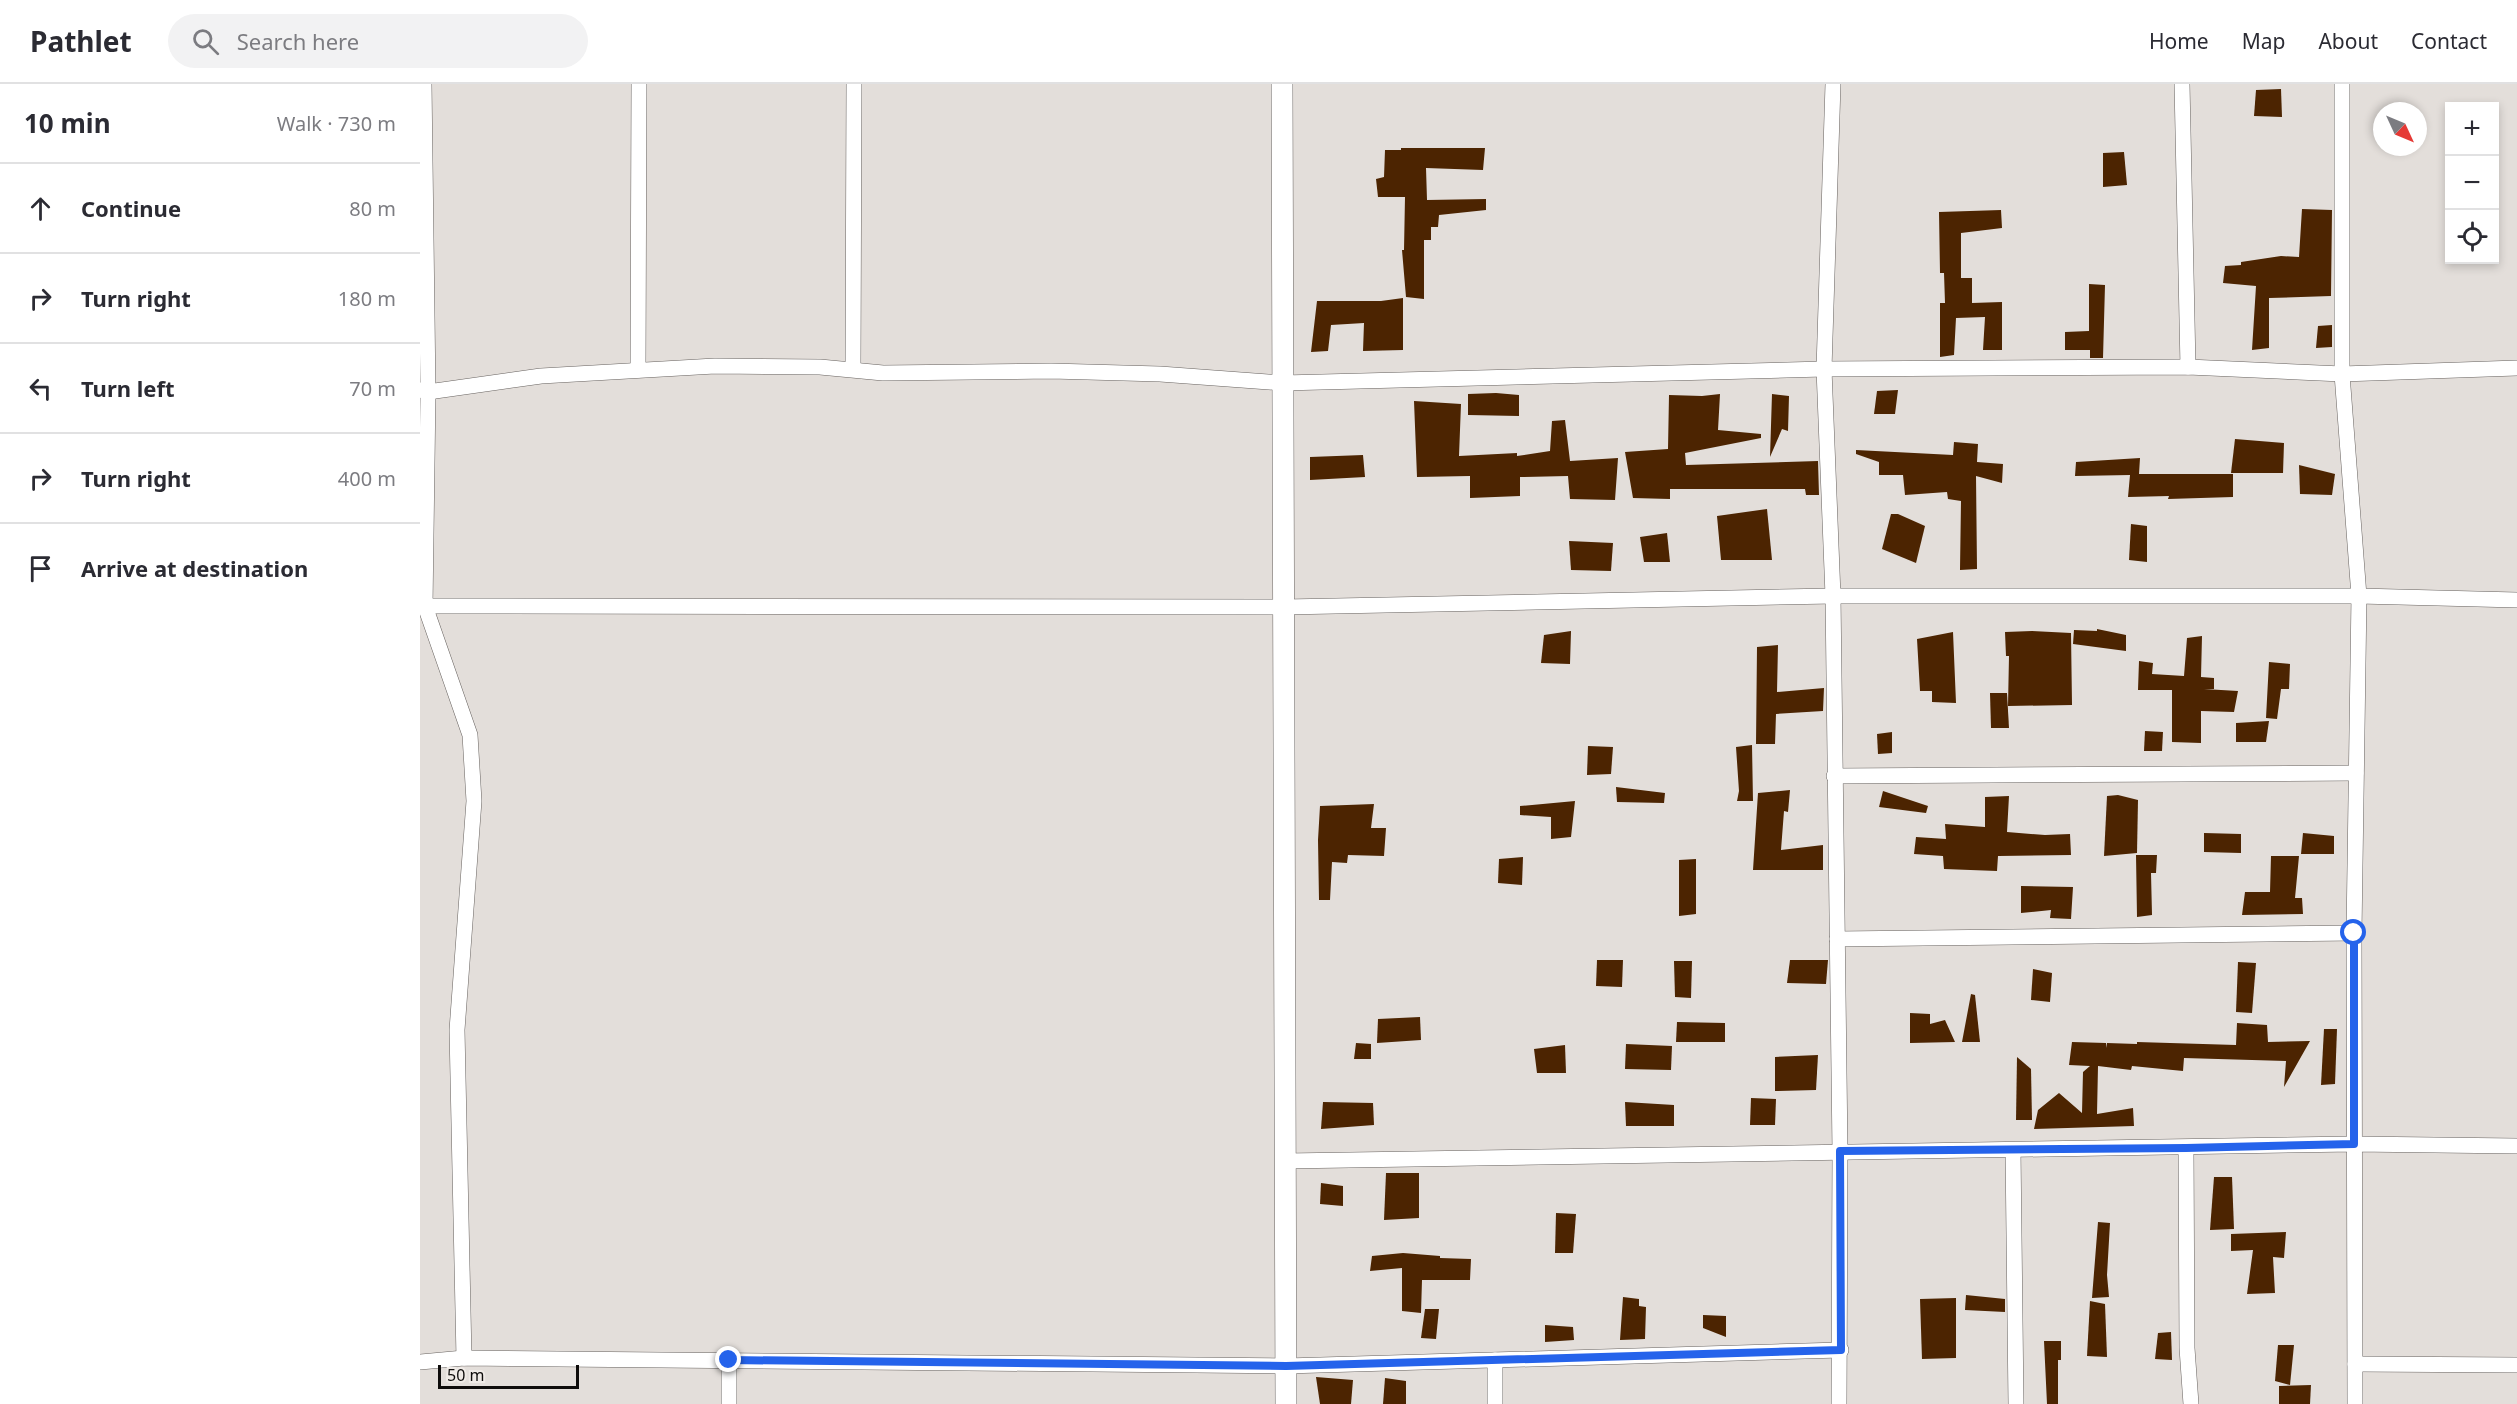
<!DOCTYPE html>
<html lang="en">
<head>
<meta charset="utf-8">
<style>
  :root { --surface:#fff; --page:#f2f2f3; --text:#2b2b33; --muted:#7c7c81; --line:#e1e1e2 }
  body { margin:0; font-family:"Noto Sans",sans-serif; background:var(--page); color:var(--text) }
  .controls { position:absolute; right:18px; top:18px; display:grid; overflow:hidden; border-radius:0px; box-shadow:0 3px 9px #0003 }
  .controls button { width:54px; height:54px; display:grid; place-items:center; padding:0; border:0; border-bottom:2px solid var(--line); background:var(--surface); color:var(--text); font:30px sans-serif }
  .compass { position:absolute; left:1953px; top:18px; width:54px; height:54px; border-radius:50%; background:var(--surface); box-shadow:0 3px 9px #0003; rotate:134deg }
  .scale { position:absolute; left:18px; bottom:15px; width:141px; box-sizing:border-box; padding-left:6px; border:3px solid #0e0c0b; border-top:0; font-size:16px; line-height:21px; white-space:nowrap; color:#0e0c0b; -webkit-text-stroke:4px #f0ebe7; paint-order:stroke }
  .stop { position:absolute; width:18px; height:18px; margin:-14px; border:4px solid #2563eb; border-radius:50%; background:#fff }
  .stop.end { background:#2563eb; border-color:#fff; box-shadow:0 2px 6px #0008 }
  .list { margin:0; padding:0; list-style:none }
  h2 { display:flex; justify-content:space-between; align-items:center; height:78px; margin:0; padding:0 24px; font-size:26px }
  h2 small { font-size:20px; font-weight:400; color:var(--muted) }
  .list li { display:grid; grid-template-columns:39px 1fr auto; gap:18px; align-items:center; box-sizing:border-box; height:90px; padding:0 24px; border-top:2px solid var(--line) }
  .list b { display:block; font-size:22px; white-space:nowrap }
  .list em { font-size:20px; font-style:normal; color:var(--muted) }
  .icon { flex:none; width:33px; height:33px; fill:none; stroke:currentColor; stroke-width:2; stroke-linecap:round; stroke-linejoin:round }
  .map { position:relative; flex:none; width:2097px; height:1320px; overflow:hidden }
  header { display:flex; align-items:center; gap:36px; box-sizing:border-box; height:84px; padding:0 30px; background:var(--surface); border-bottom:2px solid var(--line) }
  header strong { font-size:28px }
  nav { display:flex; gap:33px; margin-inline-start:auto; font-size:21px }
  .search { width:420px; height:54px; background:var(--page); display:flex; align-items:center; gap:15px; box-sizing:border-box; padding:0 21px; border-radius:33px; color:var(--muted); font-size:22px }
  main { display:flex }
  aside { flex:1; background:var(--surface) }
  .map>svg:first-child { display:block }
  .building { fill:#4c2401 }
  .lines { fill:none; stroke-linecap:round; stroke-linejoin:round }
  .street-casing { stroke:#67625f; stroke-width:16 }
  .secondary-casing { stroke:#67625f; stroke-width:22 }
  .street { stroke:#fff; stroke-width:15 }
  .secondary { stroke:#fff; stroke-width:21 }
  .route { stroke:#2563eb; stroke-width:8 }
</style>
</head>
<body>
<header>
<strong>Pathlet</strong>
<div class="search"><svg class="icon" aria-label="search" viewBox="0 0 24 24"><circle cx="10" cy="10" r="6"/><path d="M15 15l6 6"/></svg>Search here</div>
<nav><a>Home</a><a>Map</a><a>About</a><a>Contact</a></nav>
</header>
<main>
<aside>
<h2>10 min<small>Walk · 730 m</small></h2>
<ul class="list">
<li><svg class="icon" aria-label="ahead" viewBox="0 0 24 24"><path d="M12 20V5M6 11l6-6 6 6"/></svg><div><b>Continue</b></div><em>80 m</em></li>
<li><svg class="icon" aria-label="right" viewBox="0 0 24 24"><path d="M7 20v-9h11M14 6l5 5-5 5"/></svg><div><b>Turn right</b></div><em>180 m</em></li>
<li><svg class="icon" aria-label="left" viewBox="0 0 24 24"><path d="M17 20v-9H6M10 6l-5 5 5 5"/></svg><div><b>Turn left</b></div><em>70 m</em></li>
<li><svg class="icon" aria-label="right" viewBox="0 0 24 24"><path d="M7 20v-9h11M14 6l5 5-5 5"/></svg><div><b>Turn right</b></div><em>400 m</em></li>
<li><svg class="icon" aria-label="arrive" viewBox="0 0 24 24"><path d="M6 21V4h12l-3 4 3 4H6"/></svg><div><b>Arrive at destination</b></div></li>
</ul>
</aside>
<div class="map">
<svg width="2097" height="1320" viewBox="0 0 2097 1320">
  <rect width="100%" height="100%" fill="#e3deda"/>
  <g class="building">
    <path d="M1861,5L1862,33L1834,32L1836,6Z"/>
    <path d="M981,64H1065L1063,86L1006,84L1007,116L1066,115V126L1019,131L1018,143H1011V156H1004V215L986,213L982,166H984L985,113H958L956,95L964,93L965,66H981Z"/>
    <path d="M1704,68L1707,101L1683,103V69Z"/>
    <path d="M1882,125L1912,126L1911,212L1849,214V264L1832,266L1836,202L1803,199L1805,182L1821,181V178L1861,172L1879,173Z"/>
    <path d="M1581,126L1582,144L1541,149V194H1552V219L1582,218V266H1563L1565,233L1536,234L1534,271L1520,273V219H1525L1524,189H1520L1519,128Z"/>
    <path d="M1669,200L1685,201L1683,274H1670V266H1645V248L1669,247Z"/>
    <path d="M983,214V266L943,267L944,239L911,241L908,267L891,268L897,217H961Z"/>
    <path d="M1912,241V263L1896,264L1898,242Z"/>
    <path d="M1478,306L1475,330H1454L1457,307Z"/>
    <path d="M1076,309L1099,311V332L1048,331V310Z"/>
    <path d="M1300,310L1298,346L1341,350V354L1265,369L1266,381L1398,377L1399,411H1386L1385,405H1250V415L1213,414L1205,368L1248,365L1249,311L1282,312Z"/>
    <path d="M1352,310L1369,312L1368,347L1362,345L1350,373Z"/>
    <path d="M994,317L1041,320L1039,372L1097,369V372L1130,367L1132,337L1145,336L1150,377L1198,374L1195,416L1150,415L1148,392L1100,393V412L1050,414V392L997,393Z"/>
    <path d="M1815,355L1864,359L1863,389H1811Z"/>
    <path d="M1534,358L1558,360L1557,378L1583,380L1582,399L1556,392L1557,485L1540,486L1541,417L1528,415L1527,408L1485,411L1483,391H1459V378L1436,370V366L1533,371Z"/>
    <path d="M943,371L945,393L890,396V373Z"/>
    <path d="M1720,374L1719,390H1813V413L1748,415L1749,412L1708,413L1710,391L1655,392L1656,378Z"/>
    <path d="M1879,381L1915,390L1912,411L1880,410Z"/>
    <path d="M1347,425L1352,476H1301L1297,432Z"/>
    <path d="M1471,430H1478L1505,442L1496,479L1462,465Z"/>
    <path d="M1711,440L1727,442V478L1709,476Z"/>
    <path d="M1247,449L1250,478H1224L1220,453Z"/>
    <path d="M1149,457L1193,459L1191,487L1151,486Z"/>
    <path d="M1677,545L1706,551V567L1653,560L1654,546L1677,547Z"/>
    <path d="M1151,547L1150,580L1121,579L1124,551Z"/>
    <path d="M1612,547L1651,549L1652,621L1588,622L1589,572H1586L1585,548Z"/>
    <path d="M1533,548L1536,619L1512,618V607H1500L1497,555Z"/>
    <path d="M1782,552L1781,593L1794,594V605H1784L1818,607L1814,628L1781,627V659L1752,658V606H1718L1719,577L1733,579L1732,590L1764,592L1767,554Z"/>
    <path d="M1358,561L1357,608L1404,604L1403,627L1356,630L1355,660H1336L1337,563Z"/>
    <path d="M1849,578L1870,580L1869,605H1861L1857,635L1846,634Z"/>
    <path d="M1570,609H1587L1589,644H1571Z"/>
    <path d="M1849,637L1846,658H1816V639Z"/>
    <path d="M1725,647L1743,648L1742,667H1724Z"/>
    <path d="M1472,648V669L1458,670L1457,650Z"/>
    <path d="M1332,661L1333,717H1317L1319,707L1316,663Z"/>
    <path d="M1168,662L1193,663L1191,690L1167,691Z"/>
    <path d="M1196,703L1245,709L1244,719L1197,718Z"/>
    <path d="M1370,706L1368,728L1364,727L1361,766L1403,761V786H1333L1338,709Z"/>
    <path d="M1463,707L1508,722L1506,729L1459,723Z"/>
    <path d="M1698,711L1718,716L1717,769L1684,772L1687,712Z"/>
    <path d="M1589,712L1587,748L1625,751L1650,750L1651,771L1578,772L1577,787L1524,785L1523,772L1494,770L1496,753L1526,755L1525,740L1565,743V713Z"/>
    <path d="M1155,717L1151,753L1131,755V733L1100,731V722Z"/>
    <path d="M954,720L951,744H966L964,772L928,771L927,779L912,778L910,816H899L898,756L900,722Z"/>
    <path d="M1784,749L1821,750V769L1784,768Z"/>
    <path d="M1883,749L1914,752V770H1881Z"/>
    <path d="M1716,771H1737L1736,789H1731L1732,831L1717,833Z"/>
    <path d="M1851,772H1879L1875,814H1882L1883,830L1822,831L1825,808H1850Z"/>
    <path d="M1103,773L1102,801L1078,799L1079,775Z"/>
    <path d="M1276,775V830L1259,832V776Z"/>
    <path d="M1601,802L1653,803L1651,835L1630,834L1631,826L1601,829Z"/>
    <path d="M1177,876H1203L1202,903L1176,902Z"/>
    <path d="M1370,876H1408L1406,900L1367,899Z"/>
    <path d="M1254,877H1272L1271,914L1255,913Z"/>
    <path d="M1818,878L1836,879L1832,929L1816,928Z"/>
    <path d="M1613,885L1632,889L1630,918L1611,916Z"/>
    <path d="M1551,910L1555,911L1560,958H1542Z"/>
    <path d="M1490,929L1510,930V940L1525,936L1535,958L1490,959Z"/>
    <path d="M1000,933L1001,956L957,959L958,935Z"/>
    <path d="M1257,938L1305,939V958H1256Z"/>
    <path d="M1817,939L1847,941L1848,958L1890,957L1864,1003L1866,977L1764,974L1763,987L1712,982L1711,986L1678,982L1677,1030L1713,1024L1714,1042L1614,1045L1618,1026L1639,1009L1662,1029L1663,988L1670,982L1649,981L1652,958L1686,959L1687,964V959L1717,960V958L1816,961Z"/>
    <path d="M1904,945H1917L1915,1000L1901,1001Z"/>
    <path d="M936,959L951,960V975H934Z"/>
    <path d="M1206,960L1252,962L1251,986L1205,985Z"/>
    <path d="M1145,961L1146,989H1117L1114,965Z"/>
    <path d="M1398,971L1396,1006L1355,1007V973Z"/>
    <path d="M1597,973L1611,985L1612,1036H1596Z"/>
    <path d="M1331,1014L1356,1015L1355,1041H1330Z"/>
    <path d="M903,1018L953,1019L954,1041L901,1045Z"/>
    <path d="M1205,1018L1254,1021V1042H1206Z"/>
    <path d="M966,1089H999V1134L964,1136Z"/>
    <path d="M1794,1093H1812L1814,1145L1790,1146Z"/>
    <path d="M901,1099L923,1102V1122L900,1120Z"/>
    <path d="M1136,1129L1156,1130L1153,1169H1135Z"/>
    <path d="M1678,1138L1690,1139L1687,1191L1689,1213L1672,1214Z"/>
    <path d="M1866,1148L1864,1174L1853,1173L1855,1209L1827,1210L1833,1166L1811,1167V1150Z"/>
    <path d="M983,1169L1020,1172V1174L1051,1175L1050,1196H1002L1001,1229L982,1227V1184L950,1187L952,1172Z"/>
    <path d="M1546,1211L1585,1215V1228L1545,1226Z"/>
    <path d="M1203,1213L1219,1215V1222L1226,1223L1225,1255L1200,1256Z"/>
    <path d="M1536,1214V1274L1502,1275L1500,1215Z"/>
    <path d="M1670,1217L1685,1220L1687,1273L1667,1272Z"/>
    <path d="M1005,1225H1019L1016,1255L1001,1254Z"/>
    <path d="M1283,1231L1306,1232V1253L1283,1244Z"/>
    <path d="M1125,1241L1153,1243L1154,1256L1125,1258Z"/>
    <path d="M1751,1248L1752,1276L1735,1275L1738,1249Z"/>
    <path d="M1624,1257H1641V1276H1638V1320H1627Z"/>
    <path d="M1858,1261H1874L1870,1301L1855,1297Z"/>
    <path d="M896,1293L933,1296L931,1320H900Z"/>
    <path d="M965,1294L986,1297V1320H963Z"/>
    <path d="M1891,1301L1890,1320H1859V1302Z"/>
  </g>
  <g class="lines">
    <defs>
      <g id="street">
        <path d="M4,0L8,308L5,522L50,651L54,717L37,946L44,1274"/>
        <path d="M1413,0L1404,285L1413,512L1420,1067L1419,1320"/>
        <path d="M1762,0L1768,283"/>
        <path d="M1922,0V290L1939,512L1934,849L1935,1320"/>
        <path d="M433,285L434,0"/>
        <path d="M218,286L219,0"/>
        <path d="M0,306L8,308L121,292L295,282L400,283L463,289L631,287L740,290L863,299L1404,285L1768,283L1922,290L2097,284"/>
        <path d="M0,522L865,523L1413,512H1939L2097,516"/>
        <path d="M1414,692L1936,689"/>
        <path d="M1417,855L1934,849"/>
        <path d="M1766,1064L1767,1264L1771,1320"/>
        <path d="M1593,1066L1596,1320"/>
        <path d="M866,1077L1934,1060L2097,1062"/>
        <path d="M309,1276V1320"/>
        <path d="M0,1278L44,1274L866,1282L1421,1266"/>
        <path d="M1935,1280L2097,1281"/>
        <path d="M1075,1320V1276"/>
      </g>
      <path id="secondary" d="M862,0L866,1320"/>
    </defs>
    <use href="#street" class="street-casing"/>
    <use href="#secondary" class="secondary-casing"/>
    <use href="#street" class="street"/>
    <use href="#secondary" class="secondary"/>
  </g>
  <g class="lines">
    <path class="route" d="M309,1276L866,1282L1421,1266L1420,1067L1766,1064L1934,1060V849"/>
  </g>
</svg>
<div class="controls">
<button>+</button>
<button>−</button>
<button><svg class="icon" aria-label="locate" viewBox="0 0 24 24"><circle cx="12" cy="12" r="6"/><path d="M12 2v4M12 18v4M2 12h4M18 12h4"/></svg></button>
</div>
<svg class="compass" viewBox="-18 -18 36 36"><path d="M0-13l5 13h-10z" fill="#e53935"/><path d="M0 13l5-13h-10z" fill="#7c7c81"/></svg>
<div class="scale">50 m</div>
<div class="stop" style="left:1934px;top:849px"></div>
<div class="stop end" style="left:309px;top:1276px"></div>
</div>
</main>
</body>
</html>
